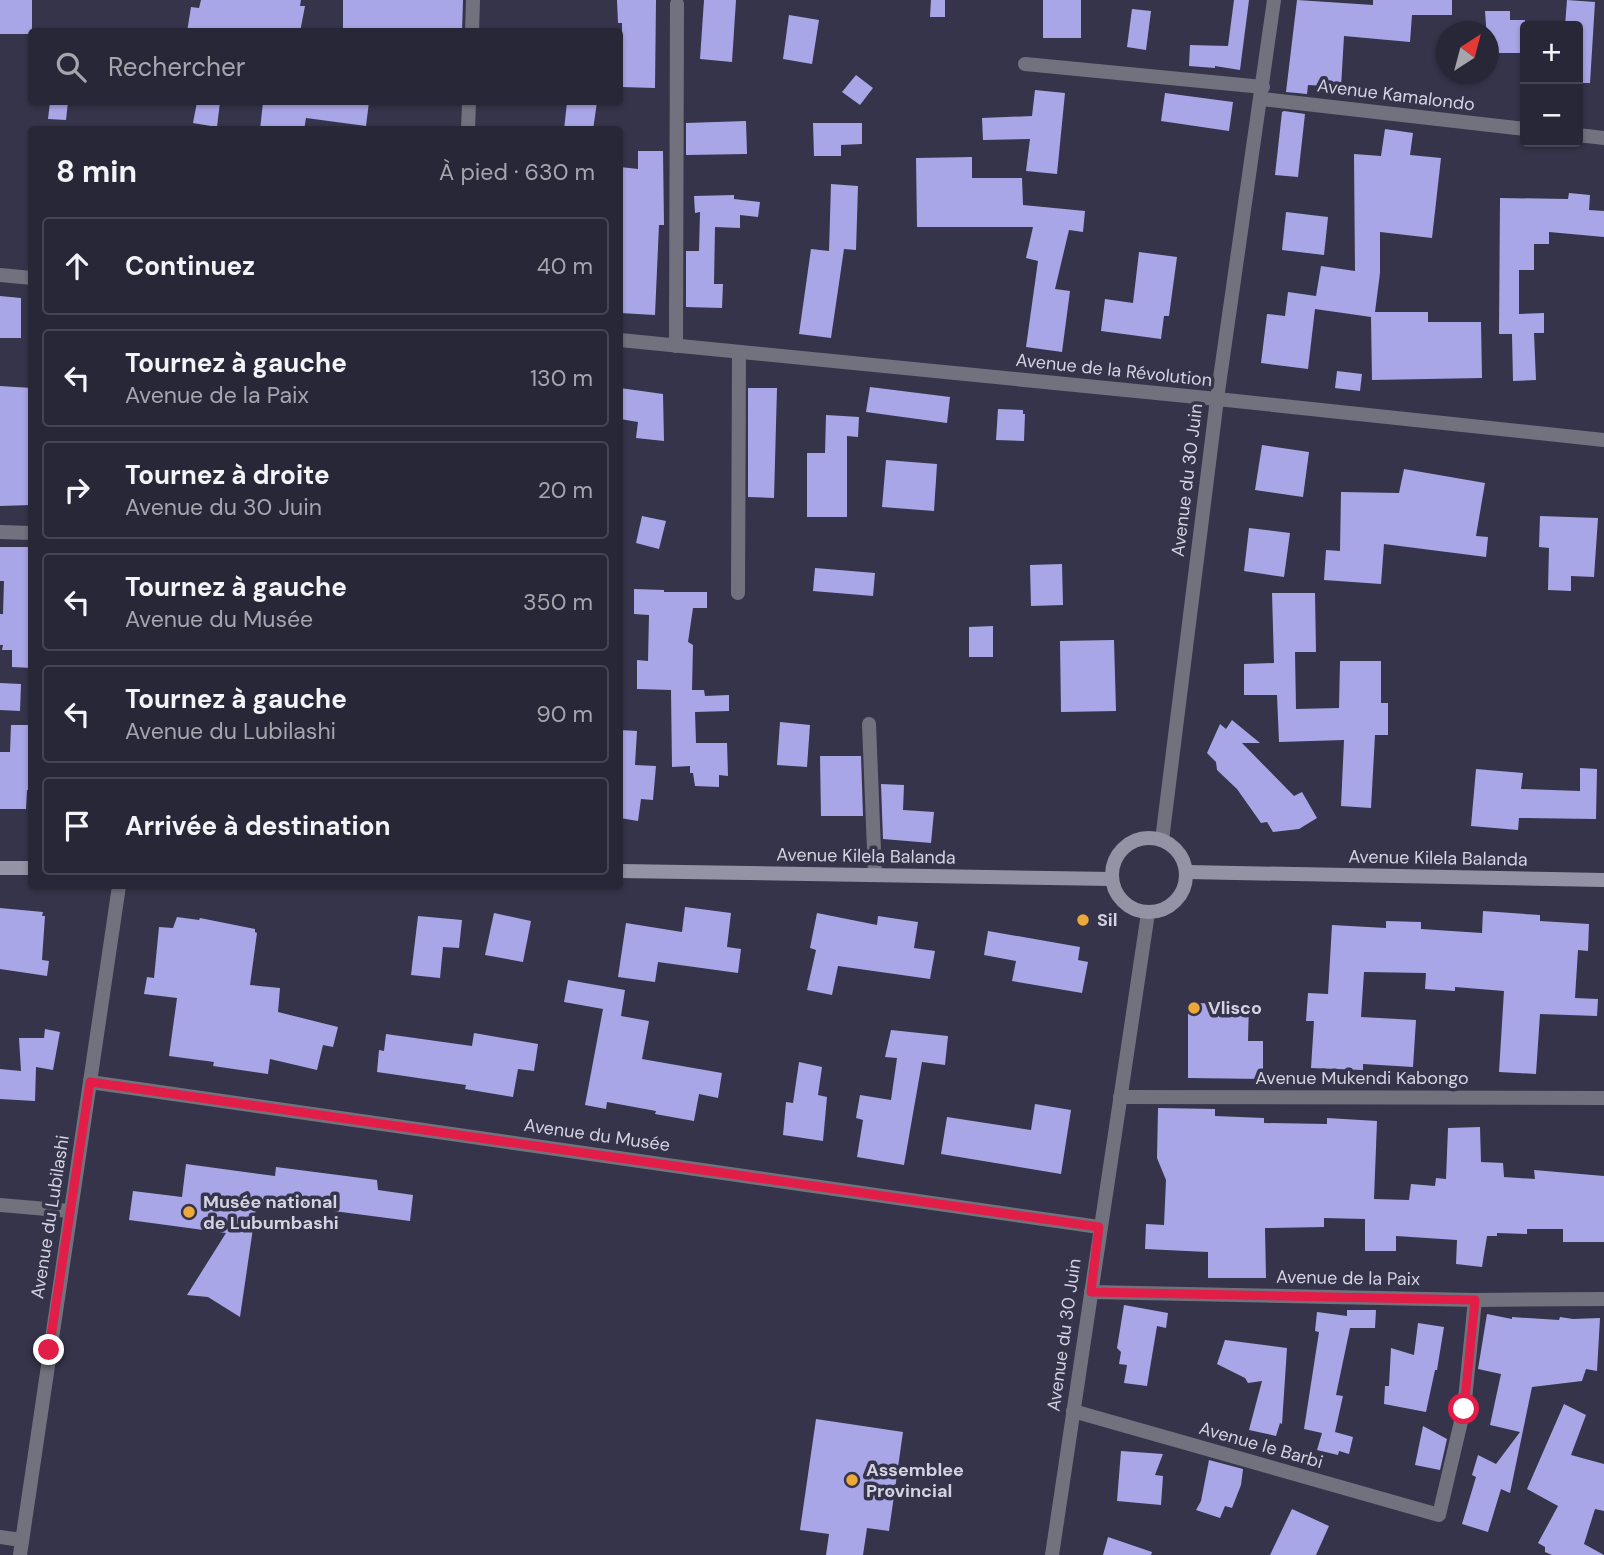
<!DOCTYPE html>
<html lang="fr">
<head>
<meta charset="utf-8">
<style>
  :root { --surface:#282738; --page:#343343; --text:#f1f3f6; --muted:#a5a5ae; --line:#444453 }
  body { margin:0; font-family:"DM Sans",sans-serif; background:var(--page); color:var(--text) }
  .controls { position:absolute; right:21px; top:21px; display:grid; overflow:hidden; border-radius:7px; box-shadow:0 2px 5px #0004 }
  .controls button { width:63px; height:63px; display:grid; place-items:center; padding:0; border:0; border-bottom:2px solid var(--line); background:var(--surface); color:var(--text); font:35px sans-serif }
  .compass { position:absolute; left:1436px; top:21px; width:63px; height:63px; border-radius:50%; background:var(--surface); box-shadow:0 2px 5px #0004; rotate:36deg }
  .stop { position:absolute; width:21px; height:21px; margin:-16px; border:5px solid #e11d48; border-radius:50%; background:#fff }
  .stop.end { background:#e11d48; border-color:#fff; box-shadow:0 2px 7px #0008 }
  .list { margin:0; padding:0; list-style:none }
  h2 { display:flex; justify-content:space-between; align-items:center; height:91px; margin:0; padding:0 28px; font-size:30px }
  h2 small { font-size:23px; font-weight:400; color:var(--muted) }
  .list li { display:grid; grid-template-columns:46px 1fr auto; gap:21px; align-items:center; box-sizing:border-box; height:98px; margin:0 14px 14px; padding:0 14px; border:2px solid var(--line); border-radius:7px }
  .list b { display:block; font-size:26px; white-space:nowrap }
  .list p { margin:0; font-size:23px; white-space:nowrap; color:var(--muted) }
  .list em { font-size:23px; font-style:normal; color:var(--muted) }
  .icon { flex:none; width:38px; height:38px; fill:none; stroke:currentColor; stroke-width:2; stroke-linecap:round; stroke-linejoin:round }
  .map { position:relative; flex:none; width:1604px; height:1555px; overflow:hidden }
  .search { position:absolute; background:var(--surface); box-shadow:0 2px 5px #0004; left:28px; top:28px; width:595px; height:77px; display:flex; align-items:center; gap:18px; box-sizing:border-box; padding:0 24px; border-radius:7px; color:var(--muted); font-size:26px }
  .panel { position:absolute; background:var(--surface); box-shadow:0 2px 5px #0004; left:28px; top:126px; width:595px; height:763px; border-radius:7px }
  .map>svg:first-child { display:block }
  .building { fill:#a9a6e7 }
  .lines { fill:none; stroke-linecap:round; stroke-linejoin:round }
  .minor { stroke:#72727e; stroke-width:14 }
  .tertiary { stroke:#72727e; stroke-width:14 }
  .secondary { stroke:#9493a6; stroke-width:14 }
  .route { stroke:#e11d48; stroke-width:9 }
  .poi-dot { fill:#eca93a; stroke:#35344b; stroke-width:2.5 }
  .labels { text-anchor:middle; stroke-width:7; stroke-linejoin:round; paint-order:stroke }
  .street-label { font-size:18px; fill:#d3d3e2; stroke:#35344b }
  .poi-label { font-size:18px; font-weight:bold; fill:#d3d3e2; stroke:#35344b; text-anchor:start }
</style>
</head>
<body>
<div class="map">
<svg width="1604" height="1555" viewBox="0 0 1604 1555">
  <rect width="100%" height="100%" fill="#35344b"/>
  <g class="building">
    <rect x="0" y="0" width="32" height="34"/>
    <path d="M201,0H301L300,6H305L300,32H187L191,7L199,8Z"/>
    <path d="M343,0H463L462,32H343Z"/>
    <path d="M617,0H656L655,88L622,87V23H618Z"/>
    <path d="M704,0H736L732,62L700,59Z"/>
    <path d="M931,0H945V17H930Z"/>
    <rect x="1043" y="0" width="38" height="38"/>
    <path d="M1234,0H1249L1240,70L1215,66V68L1189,66L1190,45L1228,46Z"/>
    <path d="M1297,0L1373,5V0H1452V15H1412L1410,42L1344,36L1341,87L1308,85L1307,94L1286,92Z"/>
    <path d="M1567,0L1595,2L1590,83H1578V26H1565Z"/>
    <path d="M1132,9L1151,11L1146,50L1127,47Z"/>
    <path d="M1485,11H1510V20H1525V53H1488Z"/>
    <path d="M789,15L819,20L812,64L783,59Z"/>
    <path d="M856,75L873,88L860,105L842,92Z"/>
    <path d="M1035,90L1065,93L1057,174L1026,171L1030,139L983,140L982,118L1032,116Z"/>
    <path d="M1165,93L1233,102L1229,131L1161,121Z"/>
    <path d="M50,102H68L66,120L48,119Z"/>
    <path d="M197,102H220L217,127L193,123Z"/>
    <path d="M263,102H326L346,104L347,102H369L366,126L306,118L304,130H260Z"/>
    <path d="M567,102H597L593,130H564Z"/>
    <path d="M1284,111L1305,114L1298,177L1275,175L1282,112Z"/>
    <path d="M746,121L747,154L686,155V123Z"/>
    <path d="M813,123H862V144L841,145V156H814Z"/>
    <path d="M1385,129L1413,133L1410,155L1441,158L1432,238L1380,232V273L1375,312H1428V322H1481L1482,378L1372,380L1371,317L1315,309L1308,369L1261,363L1267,314L1285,316L1288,292L1316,296L1321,266L1355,271L1354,154L1381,156Z"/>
    <path d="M638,151H663L664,225H659L655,315L620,313V167L638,169Z"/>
    <path d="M972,157V178H1022L1023,205L1085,211L1083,232L1069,230L1055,289L1070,291L1062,352L1026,347L1038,261L1026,258L1033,227H917L916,158Z"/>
    <path d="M831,184L858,186L856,250L844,249L831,338L799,334L811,249L829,251Z"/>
    <path d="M1569,193L1590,195L1589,210L1604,211V237L1549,232V244H1534V270H1519V314L1544,313V333H1534L1536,380L1513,381L1512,334H1499L1500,198L1568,199Z"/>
    <path d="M734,195V199L760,202L758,217L740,215V228L715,227L714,284H723L722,308L686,307V251H699L700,212L695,213L694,196Z"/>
    <path d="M1286,212L1328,217L1324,255L1282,250Z"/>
    <path d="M1139,252L1177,257L1169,316H1164L1161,339L1101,331L1105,299L1133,303Z"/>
    <path d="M0,296L21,298V338H0Z"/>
    <path d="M1337,371L1362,374L1360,391L1335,388Z"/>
    <path d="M0,386L32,388V505L0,506Z"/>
    <path d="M870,387L950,397L947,423L866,412Z"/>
    <path d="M620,388L663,394L664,441L636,438L638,422L620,419Z"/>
    <path d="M748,388H777L774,498L748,497Z"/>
    <path d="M998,409L1023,410V414H1025L1024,441L996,440Z"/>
    <path d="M826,415L859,417L858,437L847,436V517H807V453H825Z"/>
    <path d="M1262,445L1309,452L1303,497L1255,490Z"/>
    <path d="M886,460L937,464L934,511L882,507Z"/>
    <path d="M1404,469L1485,483L1476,536L1488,537L1486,557L1384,544L1381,584L1324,580L1326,550L1340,551L1341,492L1399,493Z"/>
    <path d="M642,516L666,521L659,549L636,543Z"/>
    <path d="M1540,516L1598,518L1594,577L1571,576V591L1548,590L1549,548L1539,547Z"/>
    <path d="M1249,528L1290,533L1284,577L1244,571Z"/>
    <path d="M0,547H31L32,668L12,667V650H2L3,645H0V614H3L4,581H0Z"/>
    <path d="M1062,564L1063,605L1031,606L1030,565Z"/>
    <path d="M815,568L875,573L873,596L813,591Z"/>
    <path d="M634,589L664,590V592H707V608H693L688,642L693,645L692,690H704L705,696L729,695V711L695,712L696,743H727L728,776L719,775V787L695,786L693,773H690V766L672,767L671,690L637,689V660L648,661L649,615L634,614Z"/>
    <path d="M1272,593H1315L1316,652H1295L1296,709L1339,708L1340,661H1381V703H1388V735H1375L1371,808L1341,806L1344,740L1279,742L1277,695H1244V664L1274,663Z"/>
    <path d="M993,626V657H969V627Z"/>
    <path d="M1114,640L1116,711L1061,712L1060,641Z"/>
    <path d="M0,683L21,684L20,711L0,710Z"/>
    <path d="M1232,720L1260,743H1242L1294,796L1302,792L1317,818L1299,829L1273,832L1267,822L1261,823L1237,789L1217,770L1216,762L1207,753L1220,724L1226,729Z"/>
    <path d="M780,722L810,725L807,767L777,765Z"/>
    <path d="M11,725H32V790H27L26,809H0V752H10Z"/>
    <path d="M620,730L637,731L635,765L656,766L653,800L641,799L638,821L620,818Z"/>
    <path d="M820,756H861L863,816H821Z"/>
    <path d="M1580,768L1597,769L1596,819L1519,818L1518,830L1471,826L1476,769L1523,773L1521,789L1580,791Z"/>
    <path d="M881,784L904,785L903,810L934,812L931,843L883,839Z"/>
    <path d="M685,907L731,913L727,947L741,949L738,973L658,962L655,982L618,977L626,923L682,932Z"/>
    <path d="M0,908L43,912L42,916H45L42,960L49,961L47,976L0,969Z"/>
    <path d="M1483,911L1540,915V921L1589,924L1588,951L1578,950L1575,998L1598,999L1597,1016L1540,1014L1536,1074L1499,1072L1504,991L1455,987V991L1425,989L1426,973L1364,972L1361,1017L1416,1020L1413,1067L1363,1064V1070L1311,1068L1314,1021H1306L1308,993L1328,994L1332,925L1386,928V921L1421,922V929L1482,933Z"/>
    <path d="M494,913L531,921L523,962L485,955Z"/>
    <path d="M817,913L877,925L878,916L918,922L914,948L935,951L930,979L838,966L832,995L807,990L816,950L810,948Z"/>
    <path d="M418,916L462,920L459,948L443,947L440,978L411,975Z"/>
    <path d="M177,917L199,920L200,918L255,929V932L257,933L250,985L280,988L278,1012L338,1027L333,1047L323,1045L317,1070L270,1059L268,1074L213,1066L214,1062L169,1056L177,998L144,994L147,977L154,978L159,927L173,928Z"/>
    <path d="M988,931L1080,947L1078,960L1088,962L1082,993L1012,981L1016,961L984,955Z"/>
    <path d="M568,980L625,990L621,1016L649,1021L642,1059L722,1073L718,1098L699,1094L694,1121L655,1114L656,1111L607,1102L606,1109L585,1105L603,1009L564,1002Z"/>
    <path d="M1188,1003L1249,1004L1248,1041H1263V1079L1188,1078Z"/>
    <path d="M45,1029L60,1032L53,1070L36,1067L35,1101L0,1099V1069L21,1071L19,1038H44Z"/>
    <path d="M891,1030L948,1036L945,1065L922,1062L904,1165L857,1157L863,1120L856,1118L860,1095L891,1100L897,1058L885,1057Z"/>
    <path d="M474,1033L538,1044L534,1071L518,1069L513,1097L465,1089L466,1085L377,1072L379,1050L384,1051L386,1034L472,1046Z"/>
    <path d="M799,1062L822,1067L818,1095L827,1097L823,1141L783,1135L786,1102L793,1103Z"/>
    <path d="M1035,1104L1071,1110L1061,1174L941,1154L947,1117L1031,1130Z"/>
    <path d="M1158,1108L1215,1109V1116L1264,1118V1123L1327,1124V1118L1377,1121L1374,1199L1409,1200L1411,1184L1435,1186L1436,1178L1446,1179L1448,1128L1480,1127L1481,1162L1503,1163L1504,1177L1535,1179L1534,1170L1604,1176V1242H1563V1229H1527V1234L1497,1233V1236H1487L1482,1267L1456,1264L1457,1240L1396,1236V1251H1365V1219L1324,1218V1227L1265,1228L1266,1278H1208V1252L1145,1249L1146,1224L1164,1225L1166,1180L1157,1158Z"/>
    <path d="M186,1164L275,1176L276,1167L377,1180L378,1190L413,1195L410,1221L257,1201L240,1317L208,1297L187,1295L226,1233L129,1220L133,1191L182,1197Z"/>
    <path d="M1124,1305L1168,1313L1166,1328L1157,1326L1147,1386L1124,1383L1127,1365L1119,1364L1121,1352L1117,1348Z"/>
    <path d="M1347,1310H1376L1375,1328H1350L1336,1395L1343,1396L1335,1432L1353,1437L1349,1454L1339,1451L1338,1455L1317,1450L1322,1433L1304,1429L1319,1332L1315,1331L1317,1312L1347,1316Z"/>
    <path d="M1487,1314L1512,1319V1317L1559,1320L1560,1317L1573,1319L1600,1318L1597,1371L1586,1369L1582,1381L1532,1387L1510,1493L1501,1489L1488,1532L1462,1524L1476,1477L1472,1475L1478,1455L1496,1464L1520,1432L1490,1425L1501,1374L1478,1369Z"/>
    <path d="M1418,1323L1444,1327L1437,1370H1435L1426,1412L1384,1404L1385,1386H1389L1391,1348L1414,1355Z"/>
    <path d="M1225,1340L1287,1348L1282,1424L1280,1423L1276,1436L1249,1430L1262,1381L1248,1383L1245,1378L1217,1364Z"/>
    <path d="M1564,1404L1586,1415L1571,1455L1604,1464V1511L1595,1509L1584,1544L1604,1555H1552L1545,1552V1547L1538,1543L1558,1506L1527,1489Z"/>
    <path d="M816,1419L903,1432L889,1531L867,1528L863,1555H826L829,1534L800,1530Z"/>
    <path d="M1423,1426L1447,1439L1440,1470L1415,1465Z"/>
    <path d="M1121,1451L1163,1454L1155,1475L1163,1476L1161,1505L1117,1501Z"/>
    <path d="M1209,1460L1243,1469L1241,1485L1232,1508L1225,1506L1220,1518L1196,1510L1201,1501Z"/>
    <path d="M1292,1509L1329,1526L1316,1555H1270Z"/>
    <path d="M1108,1537L1152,1552L1151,1555H1103Z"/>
  </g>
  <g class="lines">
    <g class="minor">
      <path d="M472,32L473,0"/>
      <path d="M1025,64L1263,87"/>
      <path d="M1262,99L1525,129"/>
      <path d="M468,130L469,102"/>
      <path d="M1578,135L1604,138"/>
      <path d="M676,346L677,4"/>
      <path d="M0,532L32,533"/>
      <path d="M738,593L739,352"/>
      <path d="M869,724L875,875"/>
      <path d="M90,1082L1099,1227"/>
      <path d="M1120,1097L1604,1098"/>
      <path d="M0,1205L70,1211"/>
      <path d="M1091,1292L1475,1300L1604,1299"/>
      <path d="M1073,1411L1439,1515L1464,1409L1475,1300"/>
    </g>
    <g class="tertiary">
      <path d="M0,275L32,278"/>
      <path d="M620,340L1217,399L1604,440"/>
      <path d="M1162,840L1217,399L1274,0"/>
      <path d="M0,1537L21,1540"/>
      <path d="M20,1555L119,886"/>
      <path d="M1052,1555L1148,913"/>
    </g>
    <g class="secondary">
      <circle cx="1149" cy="875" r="37"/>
      <path d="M0,868H32"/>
      <path d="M620,871L1112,879"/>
      <path d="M1187,872L1604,880"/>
    </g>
  </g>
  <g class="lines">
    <path class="route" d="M49,1350L90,1082L1099,1227L1091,1292L1475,1300L1464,1409"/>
  </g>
  <g class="poi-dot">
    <circle cx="1083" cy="920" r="7"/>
    <circle cx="1194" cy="1008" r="7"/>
    <circle cx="189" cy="1212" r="7"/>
    <circle cx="852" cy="1480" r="7"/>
  </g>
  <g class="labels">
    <g class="street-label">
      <text transform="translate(1396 95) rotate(7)" y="6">Avenue Kamalondo</text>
      <text transform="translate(1114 370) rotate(6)" y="6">Avenue de la Révolution</text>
      <text transform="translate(1187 480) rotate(-83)" y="6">Avenue du 30 Juin</text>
      <text transform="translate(866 856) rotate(1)" y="6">Avenue Kilela Balanda</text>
      <text transform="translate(1438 858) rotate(1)" y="6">Avenue Kilela Balanda</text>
      <text x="1362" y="1084">Avenue Mukendi Kabongo</text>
      <text transform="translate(597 1135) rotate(8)" y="6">Avenue du Musée</text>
      <text transform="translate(50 1217) rotate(-81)" y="6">Avenue du Lubilashi</text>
      <text transform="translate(1348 1278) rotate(1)" y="6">Avenue de la Paix</text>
      <text transform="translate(1064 1335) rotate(-82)" y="6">Avenue du 30 Juin</text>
      <text transform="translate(1261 1445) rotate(16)" y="6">Avenue le Barbi</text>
    </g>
    <g class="poi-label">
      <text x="1097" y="926">Sil</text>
      <text x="1208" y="1014">Vlisco</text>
      <text x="203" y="1208">Musée national<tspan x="203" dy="21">de Lubumbashi</tspan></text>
      <text x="866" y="1476">Assemblee<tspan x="866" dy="21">Provincial</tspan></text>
    </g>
  </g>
</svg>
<div class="controls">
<button>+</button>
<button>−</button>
</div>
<svg class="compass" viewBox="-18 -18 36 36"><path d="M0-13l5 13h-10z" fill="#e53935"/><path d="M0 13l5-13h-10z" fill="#a5a5ae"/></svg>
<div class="stop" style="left:1464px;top:1409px"></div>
<div class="stop end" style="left:49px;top:1350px"></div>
<div class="search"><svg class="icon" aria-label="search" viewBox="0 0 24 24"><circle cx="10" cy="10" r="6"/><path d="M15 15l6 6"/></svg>Rechercher</div>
<section class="panel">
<h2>8 min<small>À pied · 630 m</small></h2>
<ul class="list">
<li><svg class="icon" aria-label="ahead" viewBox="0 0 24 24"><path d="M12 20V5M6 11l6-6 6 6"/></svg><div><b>Continuez</b></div><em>40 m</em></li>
<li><svg class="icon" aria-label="left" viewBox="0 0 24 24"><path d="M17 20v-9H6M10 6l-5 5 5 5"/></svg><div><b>Tournez à gauche</b><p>Avenue de la Paix</p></div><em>130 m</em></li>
<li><svg class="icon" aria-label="right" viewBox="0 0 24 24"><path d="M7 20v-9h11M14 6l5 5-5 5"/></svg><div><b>Tournez à droite</b><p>Avenue du 30 Juin</p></div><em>20 m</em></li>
<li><svg class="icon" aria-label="left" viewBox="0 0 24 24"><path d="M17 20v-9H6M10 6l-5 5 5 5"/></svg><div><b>Tournez à gauche</b><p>Avenue du Musée</p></div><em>350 m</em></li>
<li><svg class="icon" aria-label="left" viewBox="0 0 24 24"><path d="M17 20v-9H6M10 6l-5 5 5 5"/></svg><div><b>Tournez à gauche</b><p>Avenue du Lubilashi</p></div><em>90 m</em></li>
<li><svg class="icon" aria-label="arrive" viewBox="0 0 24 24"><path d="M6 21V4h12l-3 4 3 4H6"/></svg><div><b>Arrivée à destination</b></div></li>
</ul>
</section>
</div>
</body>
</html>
